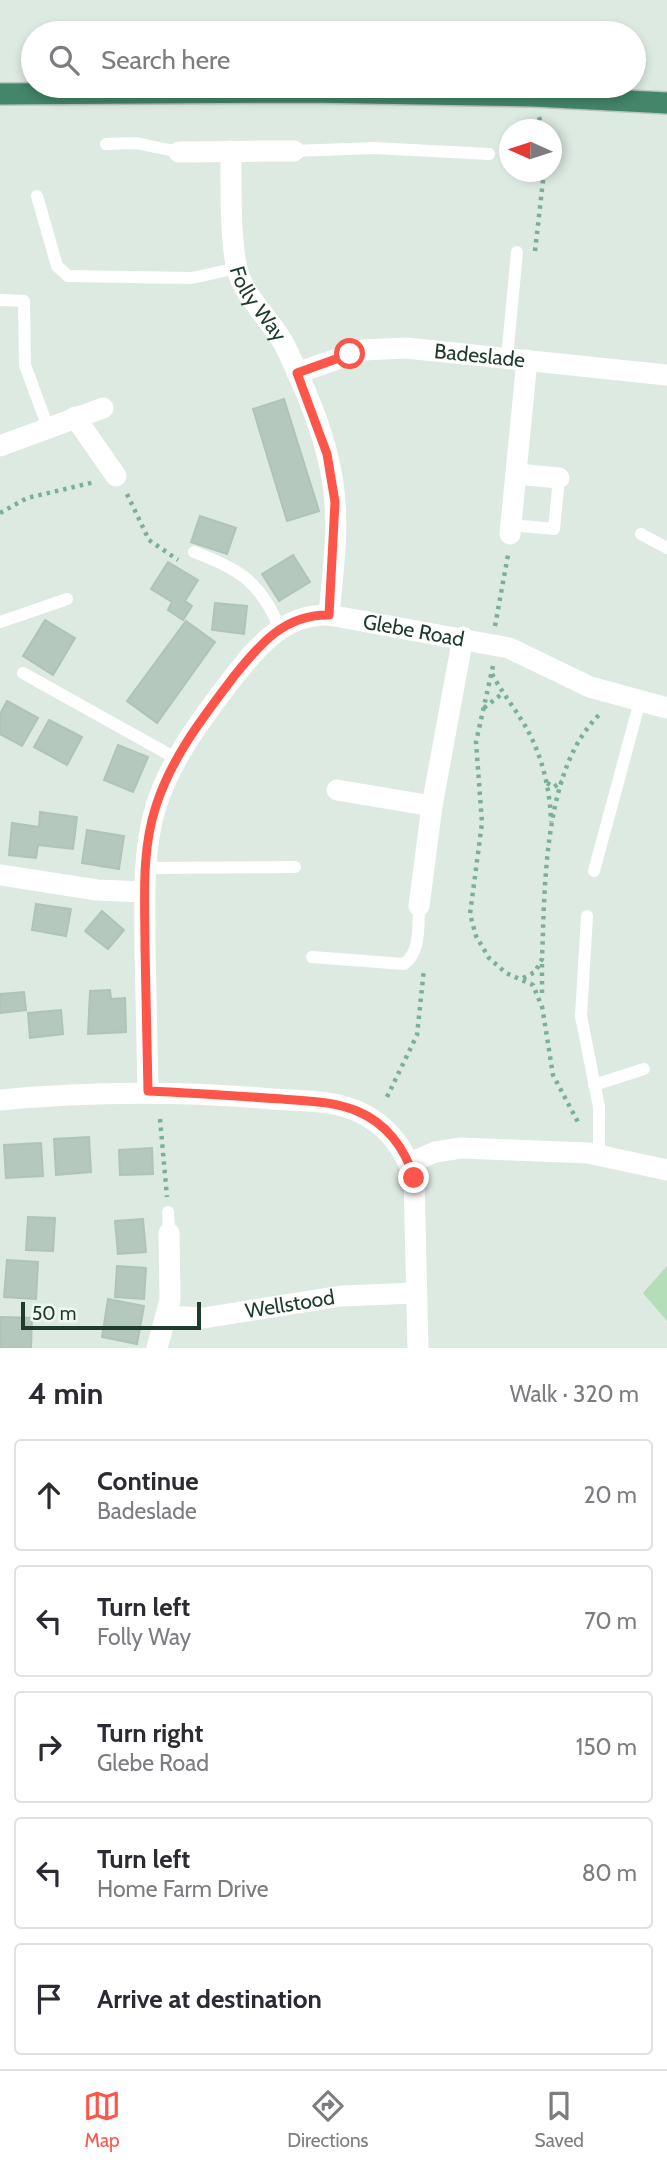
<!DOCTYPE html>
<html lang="en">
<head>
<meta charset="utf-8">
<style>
  :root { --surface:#fff; --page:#f7f7f7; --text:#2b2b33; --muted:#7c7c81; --line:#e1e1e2; --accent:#fc564a }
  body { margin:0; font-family:Cabin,sans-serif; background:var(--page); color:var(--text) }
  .compass { position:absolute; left:499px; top:119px; width:63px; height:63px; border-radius:50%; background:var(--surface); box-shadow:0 4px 10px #0003; rotate:273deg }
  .scale { position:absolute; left:21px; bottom:18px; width:180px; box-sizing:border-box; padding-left:7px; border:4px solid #1e3b2e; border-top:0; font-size:19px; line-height:24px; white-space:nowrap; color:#1e3b2e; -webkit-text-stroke:5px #eef7f1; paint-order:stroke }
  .stop { position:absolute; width:21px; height:21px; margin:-16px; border:5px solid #fc564a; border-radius:50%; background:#fff }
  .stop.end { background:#fc564a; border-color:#fff; box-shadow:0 2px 7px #0008 }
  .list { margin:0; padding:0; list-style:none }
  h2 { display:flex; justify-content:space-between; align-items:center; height:91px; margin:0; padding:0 28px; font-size:30px }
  h2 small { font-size:23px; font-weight:400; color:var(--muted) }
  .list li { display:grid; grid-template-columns:46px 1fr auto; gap:21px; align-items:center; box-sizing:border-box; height:112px; margin:0 14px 14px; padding:0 14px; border:2px solid var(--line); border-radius:7px }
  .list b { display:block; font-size:26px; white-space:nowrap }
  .list p { margin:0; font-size:23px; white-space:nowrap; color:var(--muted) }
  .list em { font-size:23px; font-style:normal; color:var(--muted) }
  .icon { flex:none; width:38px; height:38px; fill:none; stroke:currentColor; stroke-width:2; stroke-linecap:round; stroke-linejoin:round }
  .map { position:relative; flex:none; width:667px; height:1348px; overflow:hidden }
  .search { position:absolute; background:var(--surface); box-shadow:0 4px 10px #0003; left:21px; right:21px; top:21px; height:77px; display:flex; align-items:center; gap:18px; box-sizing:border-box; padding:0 24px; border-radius:38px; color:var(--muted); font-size:26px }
  .sheet { height:721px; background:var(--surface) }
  nav { display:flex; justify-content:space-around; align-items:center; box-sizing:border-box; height:98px; border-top:2px solid var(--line); background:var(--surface); font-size:19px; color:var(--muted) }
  nav a { display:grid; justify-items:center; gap:4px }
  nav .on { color:var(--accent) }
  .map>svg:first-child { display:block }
  .green { fill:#b4deb8 }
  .building { fill:#b5c8bd; stroke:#afc4b8; stroke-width:2 }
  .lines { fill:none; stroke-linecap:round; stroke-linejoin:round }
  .trunk-casing { stroke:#bcc4c0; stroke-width:24 }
  .path { stroke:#7bb096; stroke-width:4.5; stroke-dasharray:3.5 5; stroke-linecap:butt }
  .service { stroke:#fff; stroke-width:12 }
  .minor { stroke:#fff; stroke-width:21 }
  .trunk { stroke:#43866a; stroke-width:21 }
  .route { stroke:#fc564a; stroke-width:9 }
  .labels { text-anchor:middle; stroke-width:6; stroke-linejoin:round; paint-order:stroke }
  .street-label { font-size:21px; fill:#1e3b2e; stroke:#eef7f1 }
</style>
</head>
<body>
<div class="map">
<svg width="667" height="1348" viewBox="0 0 667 1348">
  <rect width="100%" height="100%" fill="#ddeae2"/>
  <path class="green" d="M667,1266V1321L643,1293Z"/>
  <g class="building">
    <path d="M284,399L319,511L287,521L253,409Z"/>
    <path d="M200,516L236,528L227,554L191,542Z"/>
    <path d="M293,555L310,582L279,601L262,574Z"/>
    <path d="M168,562L198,580L185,601L192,606L183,620L168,610L172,602L151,589Z"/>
    <path d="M215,603L247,606L244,634L212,630Z"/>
    <path d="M45,620L75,638L53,675L23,656Z"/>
    <path d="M186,621L215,642L157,723L127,701Z"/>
    <path d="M7,701L38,718L22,746L0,734V714Z"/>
    <path d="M49,720L82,737L67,765L34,747Z"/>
    <path d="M118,745L148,757L133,792L104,780Z"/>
    <path d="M40,812L77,817L73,849L38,845L36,858L9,855L12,823L39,827Z"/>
    <path d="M87,830L124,836L119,869L82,863Z"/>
    <path d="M36,904L71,909L66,936L32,930Z"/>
    <path d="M102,911L124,930L108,949L85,931Z"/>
    <path d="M110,990L111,999L125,998L126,1032L88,1034L90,991Z"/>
    <path d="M24,992L26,1010L0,1013V994Z"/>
    <path d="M61,1010L63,1034L30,1038L28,1013Z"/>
    <path d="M89,1137L91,1172L56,1175L54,1139Z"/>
    <path d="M41,1143L43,1176L6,1178L4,1145Z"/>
    <path d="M152,1148L153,1174L120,1175L119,1150Z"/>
    <path d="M28,1217L55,1218L53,1251L26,1250Z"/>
    <path d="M143,1219L146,1252L118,1254L115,1221Z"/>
    <path d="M7,1260L38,1262L36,1299L4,1297Z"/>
    <path d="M117,1266L146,1268L144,1299L115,1297Z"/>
    <path d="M108,1299L144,1306L137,1344L102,1337Z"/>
    <path d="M1,1317L32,1318L31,1348H0Z"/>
  </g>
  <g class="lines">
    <defs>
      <path id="trunk" d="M0,94L308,92L534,96L667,103"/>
    </defs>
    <use href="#trunk" class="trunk-casing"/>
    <g class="path">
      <path d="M539,117L543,130"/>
      <path d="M535,251L544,172"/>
      <path d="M127,494L149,540L178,560"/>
      <path d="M0,513L27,498L95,482"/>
      <path d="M495,626L508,555"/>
      <path d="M493,666L476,742L482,823L470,914L476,936L489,958L506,973L533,985L542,1007"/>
      <path d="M492,674C500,689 510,702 519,716C540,747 550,785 551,822"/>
      <path d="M484,708L503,693"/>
      <path d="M547,783L554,787L562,781"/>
      <path d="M542,964V997"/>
      <path d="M523,978L535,972L542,959C545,885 543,767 601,713"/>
      <path d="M542,1006L553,1075L580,1126"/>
      <path d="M387,1097L417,1035L424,969"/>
      <path d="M160,1119L167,1197"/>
    </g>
    <g class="service">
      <path d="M106,144L136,143L179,152"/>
      <path d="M294,151L374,148L489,154"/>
      <path d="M37,196L57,266L68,276L192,278L237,268"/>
      <path d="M0,300L24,301L25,365L48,428"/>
      <path d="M507,358L517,252"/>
      <path d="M511,525L554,529L559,478"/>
      <path d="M641,534L667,548"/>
      <path d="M194,552C241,570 259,581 280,628"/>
      <path d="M0,622L67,599"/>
      <path d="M23,673L177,759"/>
      <path d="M146,868L295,867"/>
      <path d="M594,871L640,701"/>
      <path d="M587,916L581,1016L599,1107V1154"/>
      <path d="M312,957L404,964C421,952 418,926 419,906"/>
      <path d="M594,1085L644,1069"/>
      <path d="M168,1212L169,1233"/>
    </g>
    <g class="minor">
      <path id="s1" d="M231,151C231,183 230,240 237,269C245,300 274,321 287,350C309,396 332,451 335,503C338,540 332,578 329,615"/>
      <path d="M179,152L294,151"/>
      <path id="s2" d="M297,373L363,350L406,348L667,375"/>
      <path d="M75,417L116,476"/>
      <path d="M0,446L103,408"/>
      <path d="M516,474L559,478"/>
      <path d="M510,534L527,360"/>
      <path d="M337,790L432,806"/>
      <path d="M0,875L97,890L144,892"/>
      <path d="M419,906L432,806L463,637"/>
      <path id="s3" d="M148,1091C147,1044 146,996 145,948C145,901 142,852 156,806C172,756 204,716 235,675C260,644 285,614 329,615L509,648L590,687L667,708"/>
      <path d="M0,1100C92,1091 181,1091 273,1099C301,1101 331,1100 357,1111C386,1124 405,1148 414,1178L418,1348"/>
      <path d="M410,1163L435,1152L461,1148L588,1153L667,1170"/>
      <path id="s4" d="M167,1316L203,1318L341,1296L415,1293"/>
      <path d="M157,1348L170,1300L169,1233"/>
    </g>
    <use href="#trunk" class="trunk"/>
  </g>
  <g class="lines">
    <path class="route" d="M350,354L297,373L327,454L335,502L329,615C285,614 260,644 235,675C204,716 172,756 156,806C141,851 145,901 145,948C146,996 147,1044 148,1091C193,1093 238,1096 282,1099C307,1101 333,1101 357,1111C386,1123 405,1148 414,1178"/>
  </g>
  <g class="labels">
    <g class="street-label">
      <text dy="7" stroke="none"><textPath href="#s1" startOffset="159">Folly Way</textPath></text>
      <text dy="7" stroke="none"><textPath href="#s2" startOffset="187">Badeslade</textPath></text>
      <text dy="7" stroke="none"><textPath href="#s3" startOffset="642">Glebe Road</textPath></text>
      <text dy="7" stroke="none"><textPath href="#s4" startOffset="124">Wellstood</textPath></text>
    </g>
  </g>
</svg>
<svg class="compass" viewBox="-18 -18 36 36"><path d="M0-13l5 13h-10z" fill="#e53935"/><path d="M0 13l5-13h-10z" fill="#7c7c81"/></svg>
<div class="scale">50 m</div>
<div class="stop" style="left:350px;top:354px"></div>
<div class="stop end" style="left:414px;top:1178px"></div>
<div class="search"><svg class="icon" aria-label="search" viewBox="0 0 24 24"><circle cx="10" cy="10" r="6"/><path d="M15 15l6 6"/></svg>Search here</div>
</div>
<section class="sheet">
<h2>4 min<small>Walk · 320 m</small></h2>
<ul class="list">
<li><svg class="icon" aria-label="ahead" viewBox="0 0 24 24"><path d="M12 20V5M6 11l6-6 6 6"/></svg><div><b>Continue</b><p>Badeslade</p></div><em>20 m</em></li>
<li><svg class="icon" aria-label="left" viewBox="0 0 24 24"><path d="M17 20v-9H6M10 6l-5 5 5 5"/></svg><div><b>Turn left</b><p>Folly Way</p></div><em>70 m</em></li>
<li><svg class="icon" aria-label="right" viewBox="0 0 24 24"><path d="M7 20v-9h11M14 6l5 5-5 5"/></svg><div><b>Turn right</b><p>Glebe Road</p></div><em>150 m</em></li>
<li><svg class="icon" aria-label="left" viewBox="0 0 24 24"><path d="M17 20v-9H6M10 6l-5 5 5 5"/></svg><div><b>Turn left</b><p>Home Farm Drive</p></div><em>80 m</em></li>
<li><svg class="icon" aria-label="arrive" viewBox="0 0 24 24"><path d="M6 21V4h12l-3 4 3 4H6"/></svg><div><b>Arrive at destination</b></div></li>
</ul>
</section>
<nav>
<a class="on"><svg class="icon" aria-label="map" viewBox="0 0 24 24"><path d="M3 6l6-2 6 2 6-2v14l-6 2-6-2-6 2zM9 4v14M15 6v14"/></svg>Map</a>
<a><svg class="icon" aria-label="directions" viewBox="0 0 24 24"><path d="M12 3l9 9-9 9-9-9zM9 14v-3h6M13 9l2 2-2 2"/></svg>Directions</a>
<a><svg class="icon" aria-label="saved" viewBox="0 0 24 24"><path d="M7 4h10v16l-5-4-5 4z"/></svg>Saved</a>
</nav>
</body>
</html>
